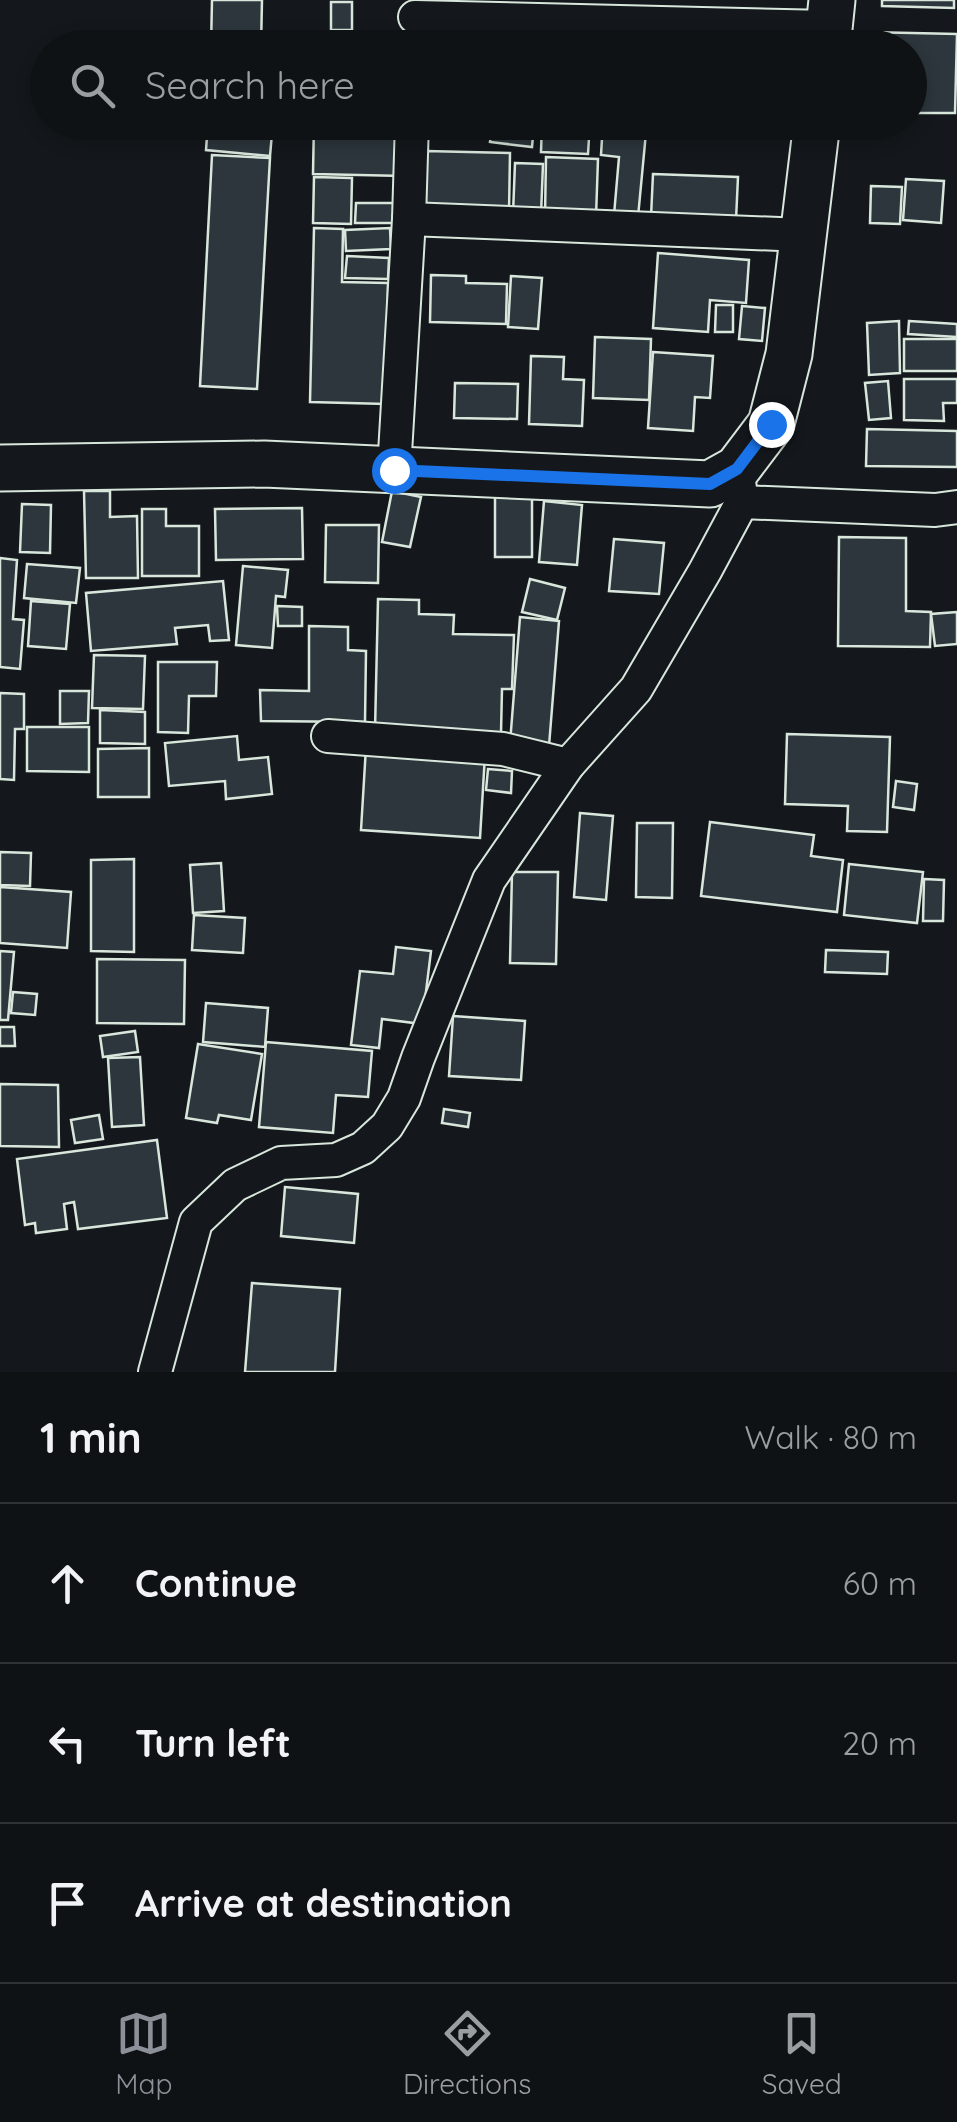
<!DOCTYPE html>
<html lang="en">
<head>
<meta charset="utf-8">
<style>
  :root { --surface:#0f1215; --page:#1d2022; --text:#f1f3f6; --muted:#9b9ea0; --line:#2f3234; --accent:#8c9099 }
  body { margin:0; font-family:Quicksand,sans-serif; background:var(--page); color:var(--text) }
  .stop { position:absolute; width:30px; height:30px; margin:-22px; border:8px solid #1a73e8; border-radius:50%; background:#fff }
  .stop.end { background:#1a73e8; border-color:#fff; box-shadow:0 2px 10px #0008 }
  .list { margin:0; padding:0; list-style:none }
  h2 { display:flex; justify-content:space-between; align-items:center; height:130px; margin:0; padding:0 40px; font-size:42px }
  h2 small { font-size:32px; font-weight:400; color:var(--muted) }
  .list li { display:grid; grid-template-columns:65px 1fr auto; gap:30px; align-items:center; box-sizing:border-box; height:160px; padding:0 40px; border-top:2px solid var(--line) }
  .list b { display:block; font-size:38px; white-space:nowrap }
  .list em { font-size:32px; font-style:normal; color:var(--muted) }
  .icon { flex:none; width:55px; height:55px; fill:none; stroke:currentColor; stroke-width:2; stroke-linecap:round; stroke-linejoin:round }
  .map { position:relative; flex:none; width:957px; height:1372px; overflow:hidden }
  .search { position:absolute; background:var(--surface); box-shadow:0 5px 15px #0003; left:30px; right:30px; top:30px; height:110px; display:flex; align-items:center; gap:25px; box-sizing:border-box; padding:0 35px; border-radius:55px; color:var(--muted); font-size:38px }
  .sheet { height:610px; background:var(--surface) }
  nav { display:flex; justify-content:space-around; align-items:center; box-sizing:border-box; height:140px; border-top:2px solid var(--line); background:var(--surface); font-size:28px; color:var(--muted) }
  nav a { display:grid; justify-items:center; gap:5px }
  nav .on { color:var(--accent) }
  .map>svg:first-child { display:block }
  .building { fill:#2c363c; stroke:#d8e6dc; stroke-width:2.5 }
  .lines { fill:none; stroke-linecap:round; stroke-linejoin:round }
  .street-casing { stroke:#d8e6dc; stroke-width:36 }
  .secondary-casing { stroke:#d8e6dc; stroke-width:49 }
  .street { stroke:#14181c; stroke-width:32 }
  .secondary { stroke:#14181c; stroke-width:45 }
  .route { stroke:#1a73e8; stroke-width:12 }
</style>
</head>
<body>
<div class="map">
<svg width="957" height="1372" viewBox="0 0 957 1372">
  <rect width="100%" height="100%" fill="#14181c"/>
  <g class="building">
    <path d="M212,0H262L261,48H211Z"/>
    <path d="M882,0H954V8L882,6Z"/>
    <rect x="331" y="2" width="21" height="28"/>
    <path d="M867,32L957,34L955,113H910V48H867Z"/>
    <path d="M311,37L391,39V48H311Z"/>
    <path d="M547,39L589,41L588,48H546Z"/>
    <path d="M418,40L489,41V48H418Z"/>
    <rect x="667" y="40" width="34" height="8"/>
    <path d="M208,122H273L270,156L206,150Z"/>
    <path d="M314,122H390V130L405,131L404,176L313,174Z"/>
    <path d="M493,122L534,125L532,147L490,142Z"/>
    <path d="M542,122H590L588,154L541,152Z"/>
    <path d="M603,122H647L638,217L614,215L619,157L601,155Z"/>
    <path d="M426,151L510,153L509,212L425,209Z"/>
    <path d="M212,155L270,158L257,389L200,386Z"/>
    <path d="M546,157L598,159L596,217L545,216Z"/>
    <path d="M515,163L543,164L541,215L513,214Z"/>
    <path d="M653,174L738,177L736,220L651,217Z"/>
    <path d="M314,177L352,178L351,224L313,223Z"/>
    <path d="M906,179L944,181L941,223L903,220Z"/>
    <path d="M871,186L902,187L900,224L870,223Z"/>
    <path d="M356,203H396L395,223H355Z"/>
    <path d="M314,228L343,229L342,282L388,283L386,404L310,402Z"/>
    <path d="M390,228L391,249L346,251L345,230Z"/>
    <path d="M658,253L749,260L746,303L710,300L708,332L653,328Z"/>
    <path d="M347,256L389,258L388,279L345,278Z"/>
    <path d="M431,275L466,276V283L507,284L506,324L430,322Z"/>
    <path d="M511,276L542,278L538,329L508,327Z"/>
    <path d="M716,305H733V332H715Z"/>
    <path d="M742,306L765,308L762,341L739,339Z"/>
    <path d="M899,321L900,373L869,375L867,323Z"/>
    <path d="M909,321L957,324V337L908,334Z"/>
    <path d="M595,337L651,339L649,400L593,398Z"/>
    <rect x="904" y="339" width="53" height="32"/>
    <path d="M653,352L713,356L710,398L695,397L693,431L648,428Z"/>
    <path d="M531,356L564,357L563,379L584,380L582,426L529,424Z"/>
    <path d="M904,379H957V403H943L944,421L904,420Z"/>
    <path d="M888,381L891,418L869,420L865,383Z"/>
    <path d="M455,383L518,384L517,419L454,418Z"/>
    <path d="M867,429L957,431V467L866,466Z"/>
    <path d="M84,491H110V517L137,516L138,578H86Z"/>
    <path d="M392,491L421,497L410,547L382,542Z"/>
    <rect x="495" y="496" width="37" height="61"/>
    <path d="M544,501L582,505L577,565L539,562Z"/>
    <path d="M22,504L51,505L50,553L20,552Z"/>
    <path d="M302,508L303,559L216,560L215,509Z"/>
    <path d="M142,509H166V526H199V576H142Z"/>
    <path d="M326,525H379L378,583L325,582Z"/>
    <path d="M839,537L906,538V611L931,612L930,647L838,646Z"/>
    <path d="M614,539L664,543L659,594L609,591Z"/>
    <path d="M0,558L17,560L13,619L24,620L20,669L0,667Z"/>
    <path d="M27,564L80,568L76,603L24,598Z"/>
    <path d="M243,566L288,570L285,597L276,596L272,648L236,645Z"/>
    <path d="M530,579L565,588L557,620L522,612Z"/>
    <path d="M223,581L229,640L210,641L208,625L175,628L177,644L91,651L86,593Z"/>
    <path d="M378,599L419,600V614L454,615L453,634L514,635L512,689H502L501,733L375,730Z"/>
    <path d="M31,601L70,604L66,649L28,646Z"/>
    <path d="M277,606L302,607V626H278Z"/>
    <path d="M957,612V644L935,646L931,614Z"/>
    <path d="M520,617L559,621L549,746L510,743Z"/>
    <path d="M309,626L348,627V650L366,651L365,722L261,721L260,690L309,691Z"/>
    <path d="M94,655L145,656L143,709L92,708Z"/>
    <path d="M158,662H217L216,696H189L188,733L158,732Z"/>
    <path d="M60,691H89L88,723L60,724Z"/>
    <path d="M0,693L24,694V729H15L14,780L0,779Z"/>
    <path d="M100,710L145,712V744L100,743Z"/>
    <path d="M27,727H89V772L27,771Z"/>
    <path d="M787,734L890,737L887,832L847,831L848,806L785,804Z"/>
    <path d="M237,736L239,760L268,757L272,794L226,799L225,781L169,786L165,743Z"/>
    <path d="M366,747L485,755L480,838L361,830Z"/>
    <path d="M149,748V797H98V749Z"/>
    <path d="M488,769L512,771L511,793L486,790Z"/>
    <path d="M896,781L917,784L914,810L893,807Z"/>
    <path d="M580,813L613,816L606,900L574,897Z"/>
    <path d="M710,822L814,835L811,856L843,860L837,912L701,896Z"/>
    <path d="M637,823H673L672,898L636,897Z"/>
    <path d="M0,852L31,853L30,886L0,885Z"/>
    <path d="M134,859V952L91,951V860Z"/>
    <path d="M221,863L224,911L193,913L190,865Z"/>
    <path d="M849,864L923,872L917,923L844,915Z"/>
    <path d="M512,872H558L556,964L510,963Z"/>
    <path d="M924,879L944,880L943,921H923Z"/>
    <path d="M0,887L71,892L67,948L0,943Z"/>
    <path d="M194,915L245,918L243,953L192,950Z"/>
    <path d="M396,947L431,951L422,1024L382,1019L379,1048L351,1045L360,971L393,974Z"/>
    <path d="M826,950L888,952L887,974L825,972Z"/>
    <path d="M0,951L14,952L8,1020H0Z"/>
    <path d="M97,959L185,960L184,1024L97,1023Z"/>
    <path d="M13,992L37,994L35,1015L11,1013Z"/>
    <path d="M206,1003L268,1008L265,1047L203,1042Z"/>
    <path d="M453,1016L525,1021L521,1080L449,1076Z"/>
    <path d="M0,1027H14L15,1046H0Z"/>
    <path d="M135,1031L138,1052L103,1057L100,1036Z"/>
    <path d="M266,1042L372,1051L368,1097L336,1095L333,1133L259,1127Z"/>
    <path d="M198,1044L262,1054L251,1120L219,1115L217,1123L186,1118Z"/>
    <path d="M140,1057L144,1125L112,1127L108,1058Z"/>
    <path d="M0,1084L58,1085L59,1147L0,1146Z"/>
    <path d="M444,1109L470,1113L468,1127L442,1123Z"/>
    <path d="M99,1115L103,1139L75,1143L71,1120Z"/>
    <path d="M157,1140L167,1218L78,1229L74,1202L64,1204L67,1229L36,1233L35,1223L25,1225L17,1159Z"/>
    <path d="M285,1187L358,1194L354,1243L281,1236Z"/>
    <path d="M252,1283L340,1289L335,1372H245Z"/>
  </g>
  <g class="lines">
    <defs>
      <g id="street">
        <path d="M415,17L829,27"/>
        <path d="M409,219L803,235"/>
        <path d="M394,470L409,219L412,122"/>
        <path d="M742,502L935,510L957,507"/>
        <path d="M328,736L503,749L568,765"/>
        <path d="M155,1372L196,1222L235,1185L281,1163L336,1160L363,1148L387,1126L404,1098L418,1058L489,880L568,765L636,689L705,571L742,502L737,469"/>
      </g>
      <g id="secondary">
        <path d="M827,48L832,0"/>
        <path d="M0,468L264,464L710,484L737,469L771,424L789,354L817,122"/>
      </g>
    </defs>
    <use href="#street" class="street-casing"/>
    <use href="#secondary" class="secondary-casing"/>
    <use href="#street" class="street"/>
    <use href="#secondary" class="secondary"/>
  </g>
  <g class="lines">
    <path class="route" d="M394,470L710,484L737,469L771,424"/>
  </g>
</svg>
<div class="stop" style="left:394px;top:470px"></div>
<div class="stop end" style="left:771px;top:424px"></div>
<div class="search"><svg class="icon" aria-label="search" viewBox="0 0 24 24"><circle cx="10" cy="10" r="6"/><path d="M15 15l6 6"/></svg>Search here</div>
</div>
<section class="sheet">
<h2>1 min<small>Walk · 80 m</small></h2>
<ul class="list">
<li><svg class="icon" aria-label="ahead" viewBox="0 0 24 24"><path d="M12 20V5M6 11l6-6 6 6"/></svg><div><b>Continue</b></div><em>60 m</em></li>
<li><svg class="icon" aria-label="left" viewBox="0 0 24 24"><path d="M17 20v-9H6M10 6l-5 5 5 5"/></svg><div><b>Turn left</b></div><em>20 m</em></li>
<li><svg class="icon" aria-label="arrive" viewBox="0 0 24 24"><path d="M6 21V4h12l-3 4 3 4H6"/></svg><div><b>Arrive at destination</b></div></li>
</ul>
</section>
<nav>
<a class="on"><svg class="icon" aria-label="map" viewBox="0 0 24 24"><path d="M3 6l6-2 6 2 6-2v14l-6 2-6-2-6 2zM9 4v14M15 6v14"/></svg>Map</a>
<a><svg class="icon" aria-label="directions" viewBox="0 0 24 24"><path d="M12 3l9 9-9 9-9-9zM9 14v-3h6M13 9l2 2-2 2"/></svg>Directions</a>
<a><svg class="icon" aria-label="saved" viewBox="0 0 24 24"><path d="M7 4h10v16l-5-4-5 4z"/></svg>Saved</a>
</nav>
</body>
</html>
